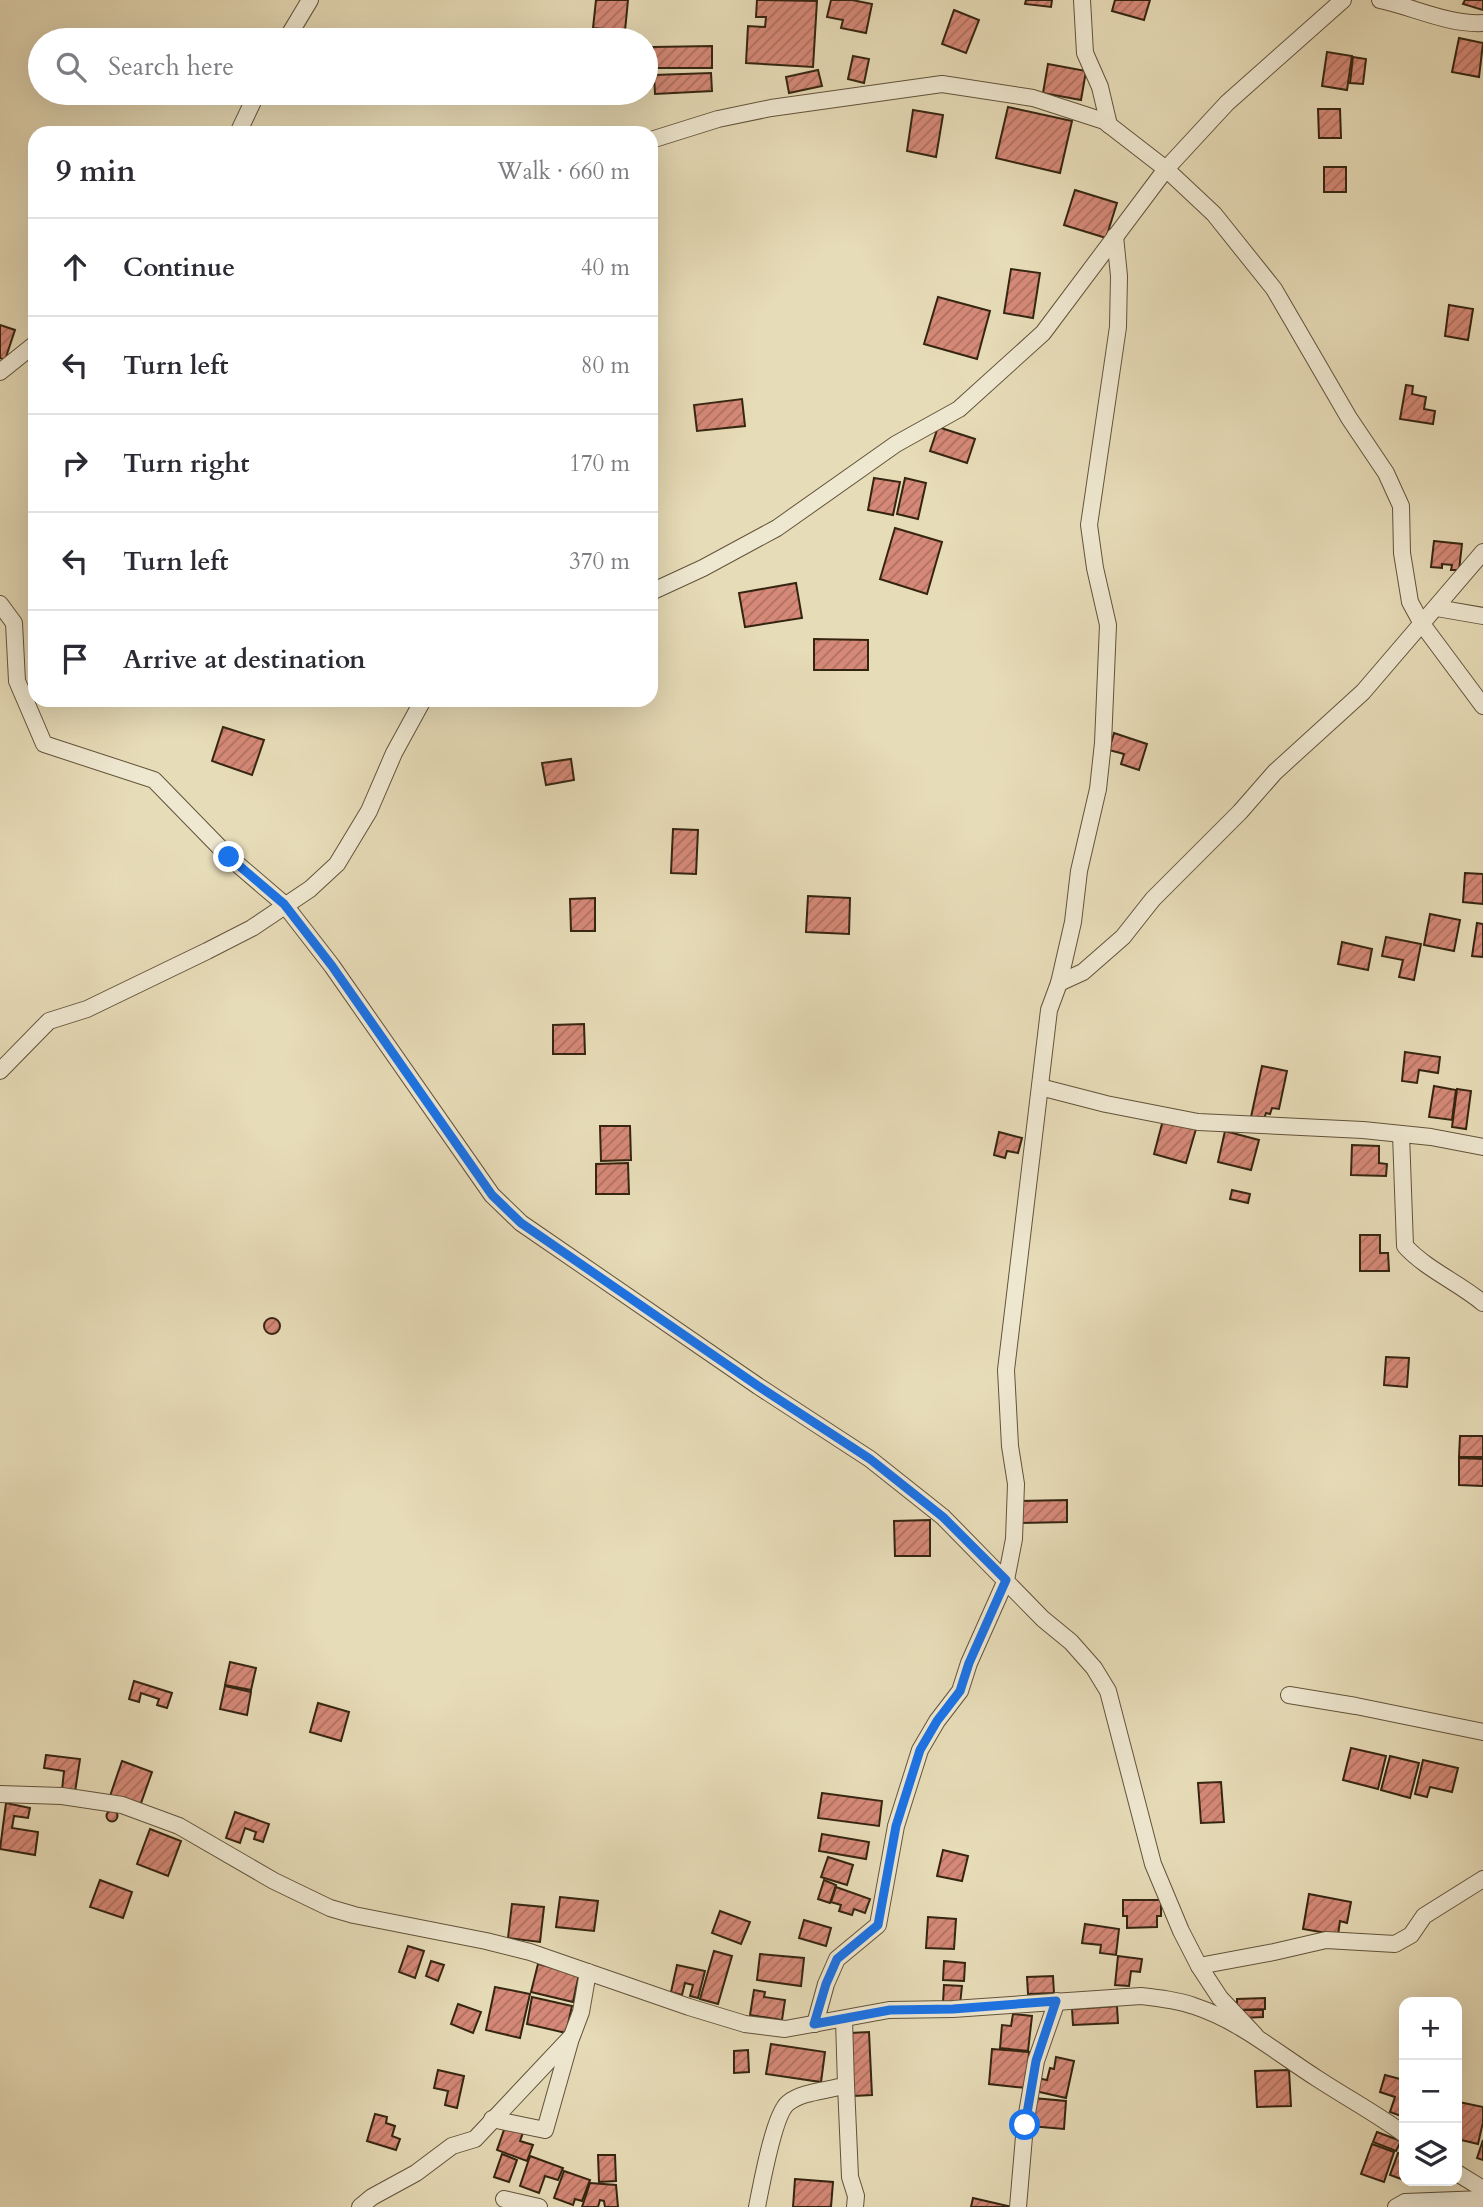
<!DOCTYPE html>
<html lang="en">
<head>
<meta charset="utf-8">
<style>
  :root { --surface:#fff; --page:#f2f2f3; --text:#2b2b33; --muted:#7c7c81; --line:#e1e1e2 }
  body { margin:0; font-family:Cardo,serif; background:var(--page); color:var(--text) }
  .controls { position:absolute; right:21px; bottom:21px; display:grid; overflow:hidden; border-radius:14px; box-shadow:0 7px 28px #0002 }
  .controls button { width:63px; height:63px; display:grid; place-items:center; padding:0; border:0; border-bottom:2px solid var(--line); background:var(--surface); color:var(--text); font:35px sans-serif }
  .stop { position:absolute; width:21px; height:21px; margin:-16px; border:5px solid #1a73e8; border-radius:50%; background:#fff }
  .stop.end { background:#1a73e8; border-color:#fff; box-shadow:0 2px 7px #0008 }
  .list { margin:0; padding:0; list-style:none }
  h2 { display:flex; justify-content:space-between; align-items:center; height:91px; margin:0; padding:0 28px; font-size:30px }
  h2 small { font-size:23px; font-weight:400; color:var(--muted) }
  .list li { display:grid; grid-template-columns:46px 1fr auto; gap:21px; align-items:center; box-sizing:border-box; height:98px; padding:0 28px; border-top:2px solid var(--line) }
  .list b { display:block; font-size:26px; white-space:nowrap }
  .list em { font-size:23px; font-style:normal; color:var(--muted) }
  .icon { flex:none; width:38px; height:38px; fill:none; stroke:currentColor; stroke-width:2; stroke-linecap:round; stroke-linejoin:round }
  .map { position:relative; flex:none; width:1483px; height:2207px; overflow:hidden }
  .search { position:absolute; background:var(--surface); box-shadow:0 7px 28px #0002; left:28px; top:28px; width:630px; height:77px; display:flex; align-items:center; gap:18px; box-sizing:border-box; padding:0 24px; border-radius:38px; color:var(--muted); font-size:26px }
  .panel { position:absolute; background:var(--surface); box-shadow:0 7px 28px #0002; left:28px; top:126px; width:630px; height:581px; border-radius:21px }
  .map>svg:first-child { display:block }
  .building { fill:url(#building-hatch); stroke:#352510; stroke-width:2 }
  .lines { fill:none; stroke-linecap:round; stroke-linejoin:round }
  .street-casing { stroke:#62533a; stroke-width:18 }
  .street { stroke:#efe8d1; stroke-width:16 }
  .route { stroke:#1a73e8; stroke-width:9 }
</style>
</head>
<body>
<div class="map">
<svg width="1483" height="2207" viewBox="0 0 1483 2207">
  <defs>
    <pattern id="building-hatch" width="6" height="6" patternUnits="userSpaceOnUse" patternTransform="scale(1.75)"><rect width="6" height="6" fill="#d68978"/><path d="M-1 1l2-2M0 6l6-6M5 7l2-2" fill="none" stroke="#ae7061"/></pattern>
  </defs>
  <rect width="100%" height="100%" fill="#e7dcb8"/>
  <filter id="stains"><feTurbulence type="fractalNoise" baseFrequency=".00286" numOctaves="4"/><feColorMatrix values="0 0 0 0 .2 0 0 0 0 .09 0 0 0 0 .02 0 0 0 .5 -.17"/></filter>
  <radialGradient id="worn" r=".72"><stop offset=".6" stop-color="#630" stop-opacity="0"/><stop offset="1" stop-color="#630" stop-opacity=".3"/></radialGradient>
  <g class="building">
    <path d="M596,0H628L625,31L593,28Z"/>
    <path d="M757,0L817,1L813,67L746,63L748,26L765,27L766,17H756Z"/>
    <path d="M831,0H852L872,4L866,33L841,28L843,20L827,17Z"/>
    <path d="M1026,0H1052L1051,7L1025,4Z"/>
    <path d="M1115,0H1150L1144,20L1112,11Z"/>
    <path d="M1465,0H1483V10L1463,4Z"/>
    <path d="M954,10L979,20L966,53L942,44Z"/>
    <path d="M1459,38L1483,43L1479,77L1452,72Z"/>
    <path d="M712,46V68H653V47Z"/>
    <path d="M1327,52L1352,56L1347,90L1322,86Z"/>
    <path d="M853,56L869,59L864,83L848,79Z"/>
    <path d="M1353,57L1366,59L1363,84L1350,83Z"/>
    <path d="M1048,64L1086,71L1081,100L1043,93Z"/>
    <path d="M818,70L822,86L789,93L786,77Z"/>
    <path d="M711,73L712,91L655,94L654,75Z"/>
    <path d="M1008,107L1072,121L1060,173L996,158Z"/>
    <path d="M1318,109H1340L1341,138H1319Z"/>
    <path d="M913,110L943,115L936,157L907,151Z"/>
    <rect x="1324" y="167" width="22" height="25"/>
    <path d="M1075,190L1117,203L1106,238L1064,225Z"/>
    <path d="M1011,269L1040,273L1033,318L1004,313Z"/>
    <path d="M938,297L990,311L977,359L924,344Z"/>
    <path d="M1449,305L1473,309L1468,340L1445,336Z"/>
    <path d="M0,325L15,330L5,360L0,358Z"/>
    <path d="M1406,385L1413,386L1412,394L1426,397L1424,409L1435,411L1433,424L1400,419Z"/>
    <path d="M742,399L745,426L697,431L694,405Z"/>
    <path d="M938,427L975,439L967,463L930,451Z"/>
    <path d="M874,478L900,482L893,515L868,510Z"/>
    <path d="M905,478L926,483L918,519L897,514Z"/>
    <path d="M895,528L942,542L927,594L880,579Z"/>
    <path d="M1434,541L1462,544L1459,570H1451L1452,565L1442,564V568L1431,567Z"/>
    <path d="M796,583L802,618L745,627L739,593Z"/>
    <path d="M814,639L868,640V670H814Z"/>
    <path d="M223,727L264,740L252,775L212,761Z"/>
    <path d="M1114,733L1147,744L1139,770L1121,764L1124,754L1109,750Z"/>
    <path d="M571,759L574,780L546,785L542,763Z"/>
    <path d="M673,829L698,830L696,874L671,873Z"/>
    <path d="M1465,873L1483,874V904L1463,902Z"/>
    <path d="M808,896L850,898L849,934L806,932Z"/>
    <path d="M595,898V931H571L570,899Z"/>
    <path d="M1430,914L1460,920L1454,951L1424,945Z"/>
    <path d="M1477,923L1483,924V957L1472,956Z"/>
    <path d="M1386,937L1421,944L1414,980L1399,977L1403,960L1382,956Z"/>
    <path d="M1342,942L1372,949L1368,970L1338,964Z"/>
    <path d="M584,1024L585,1054H553V1025Z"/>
    <path d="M1405,1052L1440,1057L1438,1073L1419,1070L1417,1083L1402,1081Z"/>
    <path d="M1262,1066L1287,1071L1279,1109L1272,1108L1270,1114L1266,1113L1264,1119L1251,1117Z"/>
    <path d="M1434,1086L1456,1090L1452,1120L1429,1117Z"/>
    <path d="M1457,1089L1471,1091L1466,1129L1452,1127Z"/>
    <path d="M1163,1120L1196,1129L1186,1163L1154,1154Z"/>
    <path d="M600,1126H630L631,1160L601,1161Z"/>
    <path d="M1225,1131L1259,1140L1251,1170L1218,1162Z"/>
    <path d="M999,1132L1022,1138L1018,1153L1007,1151L1005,1158L994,1155Z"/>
    <path d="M1352,1145L1379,1146V1163L1387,1164L1386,1176L1351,1175Z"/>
    <path d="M628,1163L629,1194H596V1164Z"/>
    <path d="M1232,1190L1250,1194L1248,1203L1230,1199Z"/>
    <path d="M1360,1235H1380V1253H1388L1389,1271H1360Z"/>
    <circle cx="272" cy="1326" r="8"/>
    <path d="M1386,1357L1409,1358L1407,1387L1384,1385Z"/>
    <path d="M1460,1436H1483V1457H1459Z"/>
    <path d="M1459,1458L1483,1459V1486L1459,1485Z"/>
    <path d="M1067,1500V1522L1021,1523L1020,1501Z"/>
    <path d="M930,1520V1556H895L894,1521Z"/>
    <path d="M230,1662L256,1668L251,1690L225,1685Z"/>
    <path d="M134,1681L172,1693L167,1708L157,1705L159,1699L141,1693L139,1702L129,1699Z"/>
    <path d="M225,1686L251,1692L247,1715L220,1709Z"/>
    <path d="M318,1703L349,1712L341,1741L310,1732Z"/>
    <path d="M1351,1748L1386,1756L1378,1789L1343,1780Z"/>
    <path d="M46,1755L80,1759L75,1792L62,1790L64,1771L44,1768Z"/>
    <path d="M1390,1756L1419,1763L1410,1798L1381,1790Z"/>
    <path d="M1423,1760L1458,1768L1452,1792L1430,1787L1427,1797L1415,1794Z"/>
    <path d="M122,1761L152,1772L140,1806L110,1796Z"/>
    <path d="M1221,1782L1224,1822L1201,1823L1198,1783Z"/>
    <path d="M822,1793L882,1801L879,1826L818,1818Z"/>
    <path d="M6,1803L30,1808L28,1818L14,1816L12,1828L38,1832L35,1855L0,1849Z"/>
    <circle cx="112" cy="1816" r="5.5"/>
    <path d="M235,1812L269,1824L263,1842L254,1839L256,1832L245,1828L240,1843L226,1838Z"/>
    <path d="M150,1829L181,1841L168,1876L137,1864Z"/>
    <path d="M822,1834L869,1842L866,1859L819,1851Z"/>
    <path d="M943,1850L968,1856L962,1881L937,1876Z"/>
    <path d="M828,1857L853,1865L847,1885L821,1877Z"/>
    <path d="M100,1880L132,1892L123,1918L90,1907Z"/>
    <path d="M824,1880L836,1885L830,1903L818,1899Z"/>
    <path d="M836,1887L870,1899L865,1913L854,1909L852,1915L839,1911L841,1905L831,1902Z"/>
    <path d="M1309,1894L1351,1902L1347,1923L1340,1921L1338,1935L1303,1929Z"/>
    <path d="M560,1897L598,1901L594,1931L556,1927Z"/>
    <path d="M1123,1900H1161V1916H1157V1927L1127,1928V1916H1123Z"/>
    <path d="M512,1904L544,1907L540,1942L508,1938Z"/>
    <path d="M720,1911L750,1922L741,1944L712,1933Z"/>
    <path d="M928,1917L956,1919L954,1949L926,1948Z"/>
    <path d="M804,1920L831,1928L826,1946L799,1938Z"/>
    <path d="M1085,1924L1119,1929L1116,1955L1100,1953L1101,1945L1082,1943Z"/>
    <path d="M408,1946L424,1951L415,1978L399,1972Z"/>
    <path d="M714,1951L732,1956L718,2004L700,1999Z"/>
    <path d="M760,1954L804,1958L801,1986L757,1980Z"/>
    <path d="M1118,1956L1142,1959L1140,1972L1131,1971L1129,1986L1115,1985Z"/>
    <path d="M431,1961L444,1965L438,1981L426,1976Z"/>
    <path d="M944,1961L965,1963L964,1981L943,1980Z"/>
    <path d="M538,1964L579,1974L573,2002L531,1992Z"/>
    <path d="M677,1965L705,1971L698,1998L690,1996L693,1985L685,1983L682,1995L671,1992Z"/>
    <path d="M1053,1976L1054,1993L1028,1994L1027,1977Z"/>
    <path d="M944,1985L962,1986L960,2004L943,2002Z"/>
    <path d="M495,1987L530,1994L520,2038L486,2030Z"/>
    <path d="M754,1990L765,1992L764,1997L785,2000L782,2020L750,2015Z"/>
    <path d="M532,1997L572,2006L566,2033L527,2024Z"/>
    <path d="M1265,1998V2009L1237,2010V1999Z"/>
    <path d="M458,2004L481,2012L473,2033L451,2024Z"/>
    <path d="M1117,2006L1118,2023L1073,2025L1072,2009Z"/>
    <path d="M1242,2010H1263V2017L1242,2018Z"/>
    <path d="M1013,2014L1032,2016L1028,2051L1000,2048L1002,2025L1011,2026Z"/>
    <path d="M869,2032L872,2095L854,2096L850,2033Z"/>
    <path d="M771,2044L825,2052L821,2082L766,2074Z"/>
    <path d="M992,2049L1029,2052L1026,2088L989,2084Z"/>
    <path d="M748,2050L749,2072L734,2073V2051Z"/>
    <path d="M1056,2057L1074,2061L1066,2098L1035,2091L1037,2078L1047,2080L1050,2068L1054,2069Z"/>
    <path d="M438,2070L464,2076L457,2108L445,2105L448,2091L434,2088Z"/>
    <path d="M1289,2070L1291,2106L1257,2107L1255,2071Z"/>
    <path d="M1385,2075L1404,2080V2117L1390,2112L1395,2097L1380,2092Z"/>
    <path d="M1033,2098L1066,2101L1064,2129L1030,2126Z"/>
    <path d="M1459,2102L1483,2107V2122L1478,2144L1457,2139Z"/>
    <path d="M375,2114L387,2117L386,2123L395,2126L392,2136L400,2139L396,2150L367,2141Z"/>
    <path d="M506,2124L524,2130L520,2141L533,2145L527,2161L497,2150Z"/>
    <path d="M1377,2132L1401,2141L1396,2151L1373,2142Z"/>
    <path d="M1483,2140V2160L1477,2158Z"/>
    <path d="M1372,2144L1394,2152L1384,2182L1361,2174Z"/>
    <path d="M1398,2153L1404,2155V2180L1390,2175Z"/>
    <path d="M502,2154L517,2160L509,2182L494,2177Z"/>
    <path d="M598,2155H615L616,2181L599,2182Z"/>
    <path d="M530,2156L563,2168L558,2180L545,2176L539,2193L520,2186Z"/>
    <path d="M564,2171L590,2180L582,2201L575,2199L573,2205L554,2198Z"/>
    <path d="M795,2179L833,2182L831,2207H793Z"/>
    <path d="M590,2183L616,2185L618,2207H605L604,2201L600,2200L598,2207H582Z"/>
    <path d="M973,2198L1012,2207H971Z"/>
  </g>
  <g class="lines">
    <defs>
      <g id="street">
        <path d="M1082,0L1085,53L1100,87L1109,125"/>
        <path d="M1380,0C1413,7 1449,25 1483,23"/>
        <path d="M286,40L310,0"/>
        <path d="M238,133L257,93"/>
        <path d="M651,140L718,119L771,108L942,84L1033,98L1104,121L1166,169L1214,214L1274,289L1349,418L1386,473L1401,506L1402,553L1410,602L1422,624L1483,706"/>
        <path d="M0,372L35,344"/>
        <path d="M651,592L703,568L777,528L896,444L959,409L1043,333L1166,169L1227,103L1343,0"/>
        <path d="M0,604L14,623L17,681L44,744L154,780L229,857L284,904L332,966L492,1195L521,1223L758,1386L870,1459L943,1517L1043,1619L1071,1642L1094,1668L1108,1691L1153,1864L1181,1931L1199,1966L1220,1998L1255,2035"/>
        <path d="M1437,608L1483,616"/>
        <path d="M1059,983L1083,972L1123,937L1153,899L1240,812L1275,772L1363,692L1483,552"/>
        <path d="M0,1071L49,1021L87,1009L207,951L252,928L310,889L337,864L369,811L394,753L423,700"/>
        <path d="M1040,1087L1106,1104L1198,1122L1363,1130L1431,1137L1483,1147"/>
        <path d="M1401,1134L1405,1246C1427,1270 1458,1282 1483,1303"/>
        <path d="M1289,1695L1356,1706L1483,1732"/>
        <path d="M0,1794L62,1796L122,1805L179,1826L274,1881L330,1908L354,1915L486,1941L530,1952L689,2007L745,2024L785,2029L889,2010L953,2009L1141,1996C1159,1998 1177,2000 1194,2006C1240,2021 1277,2053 1318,2079C1347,2098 1377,2114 1404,2134"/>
        <path d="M1199,1966L1274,1952L1326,1940L1395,1944L1411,1935L1424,1916L1483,1879"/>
        <path d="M815,2024L826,1984L837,1959L878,1925L896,1826L920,1750L937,1721L960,1691L969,1663L1006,1580L1014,1539L1016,1484L1010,1446L1006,1370L1049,1010L1059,983L1073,922L1079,871L1098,789L1103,743L1108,625L1095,568L1089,525L1118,327L1119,276L1115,236"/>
        <path d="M846,2085L850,2177L856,2196L855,2207"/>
        <path d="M492,2119L545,2130L571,2038"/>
        <path d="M1457,2173L1483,2189"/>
        <path d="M504,2199L539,2207"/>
        <path d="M360,2207L372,2197L416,2173L452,2146L475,2139L572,2036L581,2012L588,1972"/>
        <path d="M757,2207C761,2187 774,2114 788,2103C803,2091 828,2091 846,2085L844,2020"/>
        <path d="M1018,2207L1025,2125L1036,2061L1057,2001"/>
        <path d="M1396,2207L1405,2202L1483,2199"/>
      </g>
    </defs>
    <use href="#street" class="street-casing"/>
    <use href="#street" class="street"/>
  </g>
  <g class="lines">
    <path class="route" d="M229,857L284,904L332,966L492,1195L521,1223L758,1386L870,1459L943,1517L1006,1580L969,1663L960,1691L937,1721L920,1750L896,1826L878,1925L837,1959L826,1984L814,2024L890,2010L953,2009L1056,2001L1036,2061L1025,2125"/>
  </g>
  <rect width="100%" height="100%" filter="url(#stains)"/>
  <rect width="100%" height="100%" fill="url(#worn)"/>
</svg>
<div class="controls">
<button>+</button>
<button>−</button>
<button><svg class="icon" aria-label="layers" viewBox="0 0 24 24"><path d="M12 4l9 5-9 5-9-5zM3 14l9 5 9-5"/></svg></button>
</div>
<div class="stop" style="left:1025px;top:2125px"></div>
<div class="stop end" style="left:229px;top:857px"></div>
<div class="search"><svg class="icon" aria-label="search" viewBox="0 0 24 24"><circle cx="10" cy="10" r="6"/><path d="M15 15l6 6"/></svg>Search here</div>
<section class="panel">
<h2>9 min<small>Walk · 660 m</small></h2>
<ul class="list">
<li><svg class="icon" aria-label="ahead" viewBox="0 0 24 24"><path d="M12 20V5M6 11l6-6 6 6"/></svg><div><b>Continue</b></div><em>40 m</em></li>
<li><svg class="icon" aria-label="left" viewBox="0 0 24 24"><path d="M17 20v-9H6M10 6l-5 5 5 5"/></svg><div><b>Turn left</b></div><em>80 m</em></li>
<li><svg class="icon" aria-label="right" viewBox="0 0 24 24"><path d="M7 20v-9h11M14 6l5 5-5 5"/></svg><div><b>Turn right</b></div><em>170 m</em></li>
<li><svg class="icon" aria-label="left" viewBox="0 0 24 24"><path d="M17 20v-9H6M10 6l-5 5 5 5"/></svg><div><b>Turn left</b></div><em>370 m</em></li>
<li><svg class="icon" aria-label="arrive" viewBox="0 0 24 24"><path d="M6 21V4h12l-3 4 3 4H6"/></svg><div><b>Arrive at destination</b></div></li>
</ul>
</section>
</div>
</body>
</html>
